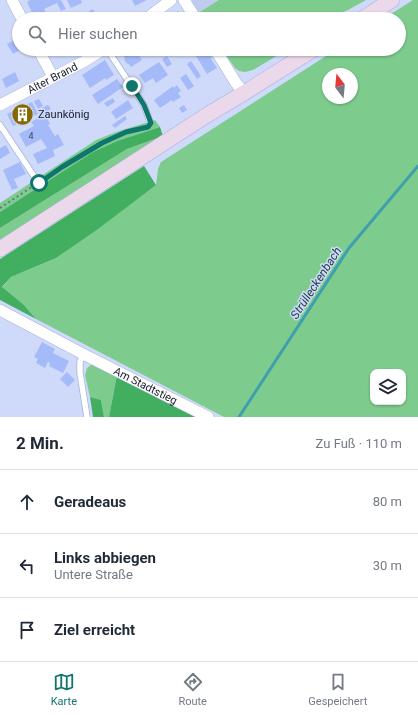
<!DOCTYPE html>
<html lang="de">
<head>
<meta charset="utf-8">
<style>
  :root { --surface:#fff; --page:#f6f6f7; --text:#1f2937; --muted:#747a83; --line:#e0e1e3; --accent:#0f766e }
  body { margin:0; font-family:Roboto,sans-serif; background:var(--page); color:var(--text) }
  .controls { position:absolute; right:12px; bottom:12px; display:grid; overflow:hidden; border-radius:8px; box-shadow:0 1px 3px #0004 }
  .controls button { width:36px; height:36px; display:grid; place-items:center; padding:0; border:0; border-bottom:1px solid var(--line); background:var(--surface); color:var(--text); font:20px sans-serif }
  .compass { position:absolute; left:322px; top:68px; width:36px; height:36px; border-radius:50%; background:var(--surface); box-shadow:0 1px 3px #0004; rotate:344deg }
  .stop { position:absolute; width:12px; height:12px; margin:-9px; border:3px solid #0f766e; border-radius:50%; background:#fff }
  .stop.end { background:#0f766e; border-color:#fff; box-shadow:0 1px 4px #0008 }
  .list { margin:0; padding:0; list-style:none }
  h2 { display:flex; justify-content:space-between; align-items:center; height:52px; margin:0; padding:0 16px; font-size:17px }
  h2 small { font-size:13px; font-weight:400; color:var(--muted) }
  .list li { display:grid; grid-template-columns:26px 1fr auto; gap:12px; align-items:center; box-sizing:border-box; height:64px; padding:0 16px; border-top:1px solid var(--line) }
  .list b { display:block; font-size:15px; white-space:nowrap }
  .list p { margin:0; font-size:13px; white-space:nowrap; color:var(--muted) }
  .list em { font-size:13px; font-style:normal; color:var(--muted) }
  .icon { flex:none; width:22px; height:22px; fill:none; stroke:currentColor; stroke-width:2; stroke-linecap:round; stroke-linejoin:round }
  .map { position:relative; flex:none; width:418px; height:417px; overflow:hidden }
  .search { position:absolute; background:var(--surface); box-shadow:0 1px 3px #0004; left:12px; right:12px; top:12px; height:44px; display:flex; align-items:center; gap:10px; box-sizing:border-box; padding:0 14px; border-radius:22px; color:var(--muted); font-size:15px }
  .sheet { height:244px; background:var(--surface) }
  nav { display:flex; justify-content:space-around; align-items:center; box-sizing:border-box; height:56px; border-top:1px solid var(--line); background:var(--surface); font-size:11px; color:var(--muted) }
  nav a { display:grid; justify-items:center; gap:2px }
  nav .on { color:var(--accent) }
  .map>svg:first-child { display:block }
  .built { fill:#bfccf0 }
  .green { fill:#7dcc8d; fill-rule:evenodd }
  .forest { fill:#42af60 }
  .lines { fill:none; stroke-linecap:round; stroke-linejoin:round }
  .stream { stroke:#3f9fae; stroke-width:3 }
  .building { fill:#a5baf8 }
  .lane-casing { stroke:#a5b3d9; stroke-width:7 }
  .street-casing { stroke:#a5b3d9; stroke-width:12 }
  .secondary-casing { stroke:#a5b3d9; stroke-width:16 }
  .path { stroke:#6c748a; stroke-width:2; stroke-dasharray:2 3; stroke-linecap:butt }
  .lane { stroke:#fff; stroke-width:5.5 }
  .street { stroke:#fff; stroke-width:11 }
  .secondary { stroke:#ecd8eb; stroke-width:15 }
  .route { stroke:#0f766e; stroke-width:5 }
  .labels { text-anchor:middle; stroke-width:3; stroke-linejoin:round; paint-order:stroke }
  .number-label { font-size:9px; fill:#3a445e }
  .street-label { font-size:11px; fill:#171c2a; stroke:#cfdafa }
  .poi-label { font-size:11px; fill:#171c2a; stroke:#cfdafa; text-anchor:start }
  .water-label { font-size:12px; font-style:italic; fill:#234045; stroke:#cfdafa }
</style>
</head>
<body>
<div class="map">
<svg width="418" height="417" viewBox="0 0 418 417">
  <rect width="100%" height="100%" fill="#cfdafa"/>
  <path class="built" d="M192,0H219L198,13L192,4Z"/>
  <g class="green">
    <path d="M219,0H366L348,10L324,19H202L198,13Z"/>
    <path d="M413,0H418V417H224L36,319L24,305L2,288L11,277L56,258L156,185L158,169L161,162L337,49H399V19H383ZM328,74H352V98H328ZM373,372H403V402H373Z"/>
    <path d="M222,49H288L253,70L245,72L239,71L235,68Z"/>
    <path d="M155,120L160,127L117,141L93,152L0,212V203L96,140L116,132Z"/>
    <path d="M163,136L0,240V228L127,149Z"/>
    <path d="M95,364L117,375L109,417H104L101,400L90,397L85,375L87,368L91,365Z"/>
  </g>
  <g class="forest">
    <path d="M160,127L163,136L127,149L0,228V212L93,152L117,141Z"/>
    <path d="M144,166L156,185L98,229L56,258L11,277L2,287L24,305L36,319L0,300V259Z"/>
    <path d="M117,375L199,417H109Z"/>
    <path d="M90,397L101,400L104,417H93Z"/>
  </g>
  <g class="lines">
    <path class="stream" d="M239,417L349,248L418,166"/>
  </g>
  <g class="building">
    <path d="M30,0H61L66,9L61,11L57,3L44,9L49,19H35L27,2Z"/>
    <path d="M67,0H81L82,3L71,8Z"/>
    <path d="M132,0H147L135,6Z"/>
    <path d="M93,9L95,14L90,16L88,12Z"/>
    <path d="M178,11L182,16L184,14L186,18L166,19Z"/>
    <path d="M14,40L20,50L13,54L7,44Z"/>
    <path d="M126,49H135L142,60L131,67L128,63L127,64L124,59L125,58L121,52Z"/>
    <path d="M205,51L207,54L209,53L212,58L211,59L217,68L207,74L196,56Z"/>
    <path d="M167,56L172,64L167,67L162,59Z"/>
    <path d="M105,60L114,75L106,80L105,78L90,88L82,75Z"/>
    <path d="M191,61L201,76L197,79L187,64Z"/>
    <path d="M159,62L168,75L156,83L153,78L145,83L139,75Z"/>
    <path d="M15,72L19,81L6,88L2,79Z"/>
    <path d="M186,74L194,86L188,90L180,78Z"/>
    <path d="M117,79L123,87L98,104L92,95Z"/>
    <path d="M177,85L181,91L178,93L181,97L173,102L172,100L160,108L154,100L173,86L174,88Z"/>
    <path d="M113,98L115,102L107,107L104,103Z"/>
    <path d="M39,99L43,106L38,109L34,101Z"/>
    <path d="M128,100L133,108L116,119L111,112Z"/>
    <path d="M32,102L38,114L13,126L7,114Z"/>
    <path d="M48,105L51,109L45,112L42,108Z"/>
    <path d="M184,105L187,110L182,113L179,108Z"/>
    <path d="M45,114L50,124L48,125L55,136L58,134L64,145L53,150L55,156L38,164L33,154L47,148L41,139L26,147L19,134L34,126L31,122Z"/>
    <path d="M125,116L127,119L115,128L112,125Z"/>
    <path d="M6,145L10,153L0,159V148Z"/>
    <path d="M20,162L26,174L14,179L18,188L12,190L3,170Z"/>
    <path d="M42,342L55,349L53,353L69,361L63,373L49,366L50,363L48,362L45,368L36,363L38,359L34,357Z"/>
    <path d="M67,372L75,380L68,387L60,379Z"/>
  </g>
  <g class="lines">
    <defs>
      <g id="lane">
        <path d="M107,49L144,105L149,119"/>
        <path d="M0,125L34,176"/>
        <path d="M83,354L80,362V373L87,417"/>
      </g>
      <g id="street">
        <path d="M12,0L22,19"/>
        <path d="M184,0L196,19"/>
        <path d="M146,19L171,0"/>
        <path d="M38,49L53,77"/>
        <path d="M215,49L236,83L244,93"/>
        <path id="s1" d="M0,105L83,62L104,49"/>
        <path id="s2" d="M0,310L83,354L208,417"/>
      </g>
      <g id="secondary">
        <path d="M362,19L392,0"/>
        <path d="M0,249L207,115L244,93L314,49"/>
      </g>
    </defs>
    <use href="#lane" class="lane-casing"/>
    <use href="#street" class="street-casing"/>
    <use href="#secondary" class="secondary-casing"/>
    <path class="path" d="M0,208L62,167L102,143L126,132L149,127"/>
    <use href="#lane" class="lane"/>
    <use href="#street" class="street"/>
    <use href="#secondary" class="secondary"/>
  </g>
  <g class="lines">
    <path class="route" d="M39,183L62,167L102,143L126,132L148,127L151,123L144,105L132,86"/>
  </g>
  <defs>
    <symbol id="building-disc" viewBox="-11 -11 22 22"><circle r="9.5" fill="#856802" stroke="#cfdafa"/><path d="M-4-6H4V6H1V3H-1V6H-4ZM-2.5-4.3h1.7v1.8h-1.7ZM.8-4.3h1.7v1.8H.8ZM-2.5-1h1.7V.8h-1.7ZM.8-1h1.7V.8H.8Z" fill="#fff"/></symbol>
  </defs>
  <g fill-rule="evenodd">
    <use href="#building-disc" x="10" y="102" width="25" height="25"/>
  </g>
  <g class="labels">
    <g class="number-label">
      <text x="31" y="139">4</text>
    </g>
    <g class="street-label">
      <text dy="4" stroke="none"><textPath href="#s1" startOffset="59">Alter Brand</textPath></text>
      <text dy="4" stroke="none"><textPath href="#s2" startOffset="164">Am Stadtstieg</textPath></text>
    </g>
    <g class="poi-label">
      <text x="38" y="118">Zaunkönig</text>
    </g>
    <g class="water-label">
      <text transform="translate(316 283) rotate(-57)" y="4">Strülleckenbach</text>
    </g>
  </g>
</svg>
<div class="controls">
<button><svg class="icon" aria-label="layers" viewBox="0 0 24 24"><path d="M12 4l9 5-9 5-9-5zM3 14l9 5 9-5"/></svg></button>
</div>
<svg class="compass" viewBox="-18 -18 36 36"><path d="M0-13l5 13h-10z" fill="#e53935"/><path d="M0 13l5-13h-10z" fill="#747a83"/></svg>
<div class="stop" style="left:39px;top:183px"></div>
<div class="stop end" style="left:132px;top:86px"></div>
<div class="search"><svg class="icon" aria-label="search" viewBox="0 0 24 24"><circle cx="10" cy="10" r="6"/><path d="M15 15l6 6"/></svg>Hier suchen</div>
</div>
<section class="sheet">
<h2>2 Min.<small>Zu Fuß · 110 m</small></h2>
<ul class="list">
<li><svg class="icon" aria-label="ahead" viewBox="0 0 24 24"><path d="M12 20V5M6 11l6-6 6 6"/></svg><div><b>Geradeaus</b></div><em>80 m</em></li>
<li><svg class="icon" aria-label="left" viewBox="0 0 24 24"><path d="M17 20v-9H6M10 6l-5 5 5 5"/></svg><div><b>Links abbiegen</b><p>Untere Straße</p></div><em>30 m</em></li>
<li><svg class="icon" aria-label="arrive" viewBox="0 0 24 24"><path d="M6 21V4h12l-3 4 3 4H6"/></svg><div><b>Ziel erreicht</b></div></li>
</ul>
</section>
<nav>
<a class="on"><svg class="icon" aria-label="map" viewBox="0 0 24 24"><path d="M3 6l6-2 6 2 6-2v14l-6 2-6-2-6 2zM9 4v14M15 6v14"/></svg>Karte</a>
<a><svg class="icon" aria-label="directions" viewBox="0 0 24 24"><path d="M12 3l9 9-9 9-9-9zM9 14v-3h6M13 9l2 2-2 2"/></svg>Route</a>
<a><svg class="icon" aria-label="saved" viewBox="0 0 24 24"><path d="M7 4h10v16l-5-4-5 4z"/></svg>Gespeichert</a>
</nav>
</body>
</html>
